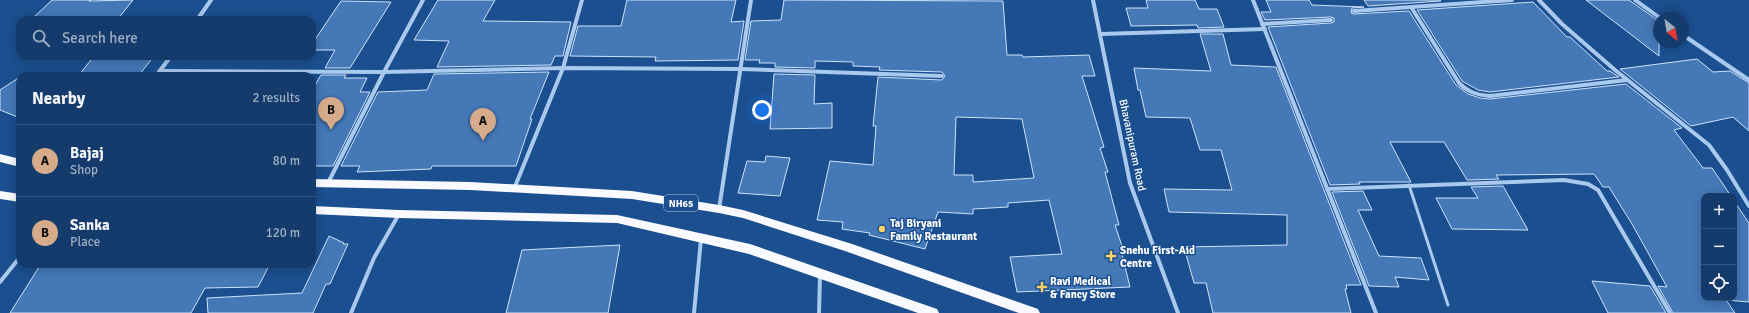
<!DOCTYPE html>
<html lang="en">
<head>
<meta charset="utf-8">
<style>
  :root { --surface:#143b6b; --page:#1d4271; --text:#f1f3f6; --muted:#9dadc1; --line:#33557e; --accent:#d6ab8b }
  body { margin:0; font-family:Signika,sans-serif; background:var(--page); color:var(--text) }
  .controls { position:absolute; right:12px; bottom:12px; display:grid; overflow:hidden; border-radius:8px; box-shadow:0 2px 10px #0003 }
  .controls button { width:36px; height:36px; display:grid; place-items:center; padding:0; border:0; border-bottom:1px solid var(--line); background:var(--surface); color:var(--text); font:20px sans-serif }
  .compass { position:absolute; left:1653px; top:12px; width:36px; height:36px; border-radius:50%; background:var(--surface); box-shadow:0 2px 10px #0003; rotate:149deg }
  .you { position:absolute; left:762px; top:110px; width:14px; height:14px; margin:-10px; border:3px solid #fff; border-radius:50%; background:#1a73e8; box-shadow:0 0 0 6px #1a73e833 }
  .badge { display:grid; place-items:center; width:26px; height:26px; border-radius:50%; background:var(--accent); color:#111; font-size:13px; font-weight:700 }
  .pin { position:absolute; translate:-50% -33px; filter:drop-shadow(0 1px 2px #0008) }
  .pin::after { content:''; position:absolute; top:21px; width:14px; height:12px; background:inherit; clip-path:polygon(0 0,100% 0,50% 100%) }
  .list { margin:0; padding:0; list-style:none }
  h2 { display:flex; justify-content:space-between; align-items:center; height:52px; margin:0; padding:0 16px; font-size:17px }
  h2 small { font-size:13px; font-weight:400; color:var(--muted) }
  .list li { display:grid; grid-template-columns:26px 1fr auto; gap:12px; align-items:center; box-sizing:border-box; height:72px; padding:0 16px; border-top:1px solid var(--line) }
  .list b { display:block; font-size:15px; white-space:nowrap }
  .list p { margin:0; font-size:13px; white-space:nowrap; color:var(--muted) }
  .list em { font-size:13px; font-style:normal; color:var(--muted) }
  .icon { flex:none; width:22px; height:22px; fill:none; stroke:currentColor; stroke-width:2; stroke-linecap:round; stroke-linejoin:round }
  .map { position:relative; flex:none; width:1749px; height:313px; overflow:hidden }
  .search { position:absolute; background:var(--surface); box-shadow:0 2px 10px #0003; left:16px; top:16px; width:300px; height:44px; display:flex; align-items:center; gap:10px; box-sizing:border-box; padding:0 14px; border-radius:12px; color:var(--muted); font-size:15px }
  .panel { position:absolute; background:var(--surface); box-shadow:0 2px 10px #0003; left:16px; top:72px; width:300px; height:196px; border-radius:12px }
  .map>svg:first-child { display:block }
  .building { fill:#4478b7; stroke:#cfe3fa; fill-rule:evenodd }
  .lines { fill:none; stroke-linecap:round; stroke-linejoin:round }
  .service { stroke:#a9c9ee; stroke-width:3 }
  .minor { stroke:#a9c9ee; stroke-width:4 }
  .trunk { fill:#f8faff; fill-rule:evenodd }
  .poi-dot { fill:#ffd166; stroke:#1b4f8f; stroke-width:1.5 }
  .labels { text-anchor:middle; stroke-width:3; stroke-linejoin:round; paint-order:stroke }
  .shield { fill:#1b4f8f; stroke:#bbcadd; stroke-width:1 }
  .shield-label { font-size:10px; font-weight:bold; fill:#fff }
  .street-label { font-size:11px; fill:#fff; stroke:#1b4f8f }
  .poi-label { font-size:11px; font-weight:bold; fill:#fff; stroke:#1b4f8f; text-anchor:start }
</style>
</head>
<body>
<div class="map">
<svg width="1749" height="313" viewBox="0 0 1749 313">
  <rect width="100%" height="100%" fill="#1b4f8f"/>
  <g class="building">
    <path d="M52,0H91L89,1L133,0L117,20H31Z"/>
    <path d="M438,0H495L483,21L571,22L563,56H555L551,65L437,67L449,41L414,40Z"/>
    <path d="M627,0H736L731,22L744,21L738,60L655,61L656,57L570,56L578,26H621Z"/>
    <path d="M784,0L1003,1L1007,55H1022L1023,57L1089,55L1095,76H1082L1104,147L1100,148L1108,172H1105L1119,225H1115L1122,246H1120L1130,287L1017,292L1010,257L1062,254L1049,200L1008,203V207L973,209V214L938,212L925,249L869,235L870,233L842,229L843,222L817,220L830,161L873,165L876,126H873L878,77L942,80L945,76L942,72L879,70L880,67L853,66V62L815,61V68L775,67V63H759L760,60H745L751,21L781,20ZM956,117L1022,119L1034,178L973,182V175H954Z"/>
    <path d="M1146,0H1195L1199,9H1217L1224,27L1198,28L1197,25L1131,26L1126,8H1148Z"/>
    <path d="M1266,0H1309L1312,5L1364,7L1352,8L1351,13L1354,14L1409,11L1456,85L1468,94L1480,98L1490,99L1626,84L1682,128L1674,130L1703,168H1712L1731,196H1704V298H1734V201L1749,223V302L1726,300L1735,313H1673L1658,286L1667,287L1632,224L1609,187H1603L1594,174L1496,175L1499,179L1467,180L1444,142H1390L1411,182H1359L1360,184L1330,185L1268,27L1331,23L1334,22V18L1331,17L1265,20L1261,12H1271Z"/>
    <path d="M1364,0H1440L1441,1L1368,6Z"/>
    <path d="M1586,0H1629L1659,21V56Z"/>
    <path d="M341,1L391,2L350,68H325L335,50H312V44Z"/>
    <path d="M1533,2L1567,37H1570L1607,71H1610L1619,77L1490,92L1478,90L1462,81L1417,10Z"/>
    <path d="M1200,34H1223L1231,65L1276,67L1361,285H1346L1347,289H1345L1351,313H1213L1206,283H1194L1184,247L1287,245V215L1169,212L1164,189L1232,190L1221,150H1200L1190,118L1146,117L1140,90H1138L1134,68L1211,71Z"/>
    <path d="M94,56H154L140,74L79,75Z"/>
    <path d="M1697,59L1713,72L1730,71L1749,83V131L1733,117L1691,126L1620,69Z"/>
    <path d="M549,72L530,119H532L516,166H432L431,169L357,172L360,166H341L378,92L427,90L434,74Z"/>
    <path d="M774,74L815,75L814,104L832,103V128L770,129Z"/>
    <path d="M321,75H346L344,78H367L360,92H370L333,166H312V90Z"/>
    <path d="M20,77V118L0,110V90Z"/>
    <path d="M766,156L790,158L780,196L738,193L747,161L765,162Z"/>
    <path d="M1503,186L1528,230L1452,229L1436,198H1478L1471,187Z"/>
    <path d="M1363,191L1372,210H1358L1379,256L1421,258L1429,280L1395,277L1399,287L1369,286L1332,192Z"/>
    <path d="M329,236L344,243L343,244H348L330,284H326L313,313H208L207,298L302,293Z"/>
    <path d="M620,245L608,313H506L522,250Z"/>
    <path d="M41,264H270L258,287L205,288L191,313H10Z"/>
    <path d="M1592,281L1650,286L1666,313H1608Z"/>
  </g>
  <g class="lines">
    <path class="service" d="M1409,185L1448,305"/>
    <g class="minor">
      <path d="M1093,0L1130,183L1178,313"/>
      <path d="M1253,0L1376,313"/>
      <path d="M1539,0L1562,24L1615,70L1709,145L1727,170L1749,206"/>
      <path d="M1635,0L1660,18"/>
      <path d="M1411,7L1459,83C1468,92 1477,95 1490,96L1627,80"/>
      <path d="M1354,11L1512,0"/>
      <path d="M197,20L211,0"/>
      <path d="M1262,24L1331,20"/>
      <path d="M1101,34L1265,29"/>
      <path d="M1683,35L1749,80"/>
      <path d="M160,71L384,72L563,68L741,69L942,76"/>
      <path d="M156,76L171,56"/>
      <path d="M328,183L384,72L423,0"/>
      <path d="M514,189L563,68L582,0"/>
      <path d="M1327,189L1564,180L1588,184L1598,190L1670,313"/>
      <path d="M719,209L751,0"/>
      <path d="M0,282L20,257"/>
      <path d="M351,313L374,258L399,214"/>
      <path d="M694,313L701,239"/>
      <path d="M819,313L820,275"/>
    </g>
    <g class="trunk">
      <path d="M0,154L20,159V167L0,162Z"/>
      <path d="M312,179L470,182L632,191L719,205L743,210L852,244L1038,309L1040,313H1019L845,251L743,218L719,213L632,199L470,190L312,187Z"/>
      <path d="M0,191L20,194V202L0,199Z"/>
      <path d="M312,206L399,210L617,215L750,244L937,309L939,313H918L749,254L617,223L399,218L312,214Z"/>
    </g>
  </g>
  <g class="poi-dot">
    <circle cx="882" cy="229" r="4"/>
    <path d="M1109 250h4v4h4v4h-4v4h-4v-4h-4v-4h4z"/>
    <path d="M1040 281h4v4h4v4h-4v4h-4v-4h-4v-4h4z"/>
  </g>
  <g class="labels">
    <rect class="shield" x="664" y="195" width="34" height="16" rx="3"/>
    <g class="shield-label">
      <text x="681" y="207">NH65</text>
    </g>
    <g class="street-label">
      <text transform="translate(1133 145) rotate(78)" y="4">Bhavanipuram Road</text>
    </g>
    <g class="poi-label">
      <text x="890" y="227">Taj Biryani<tspan x="890" dy="13">Family Restaurant</tspan></text>
      <text x="1120" y="254">Snehu First-Aid<tspan x="1120" dy="13">Centre</tspan></text>
      <text x="1050" y="285">Ravi Medical<tspan x="1050" dy="13">&amp; Fancy Store</tspan></text>
    </g>
  </g>
</svg>
<div class="controls">
<button>+</button>
<button>−</button>
<button><svg class="icon" aria-label="locate" viewBox="0 0 24 24"><circle cx="12" cy="12" r="6"/><path d="M12 2v4M12 18v4M2 12h4M18 12h4"/></svg></button>
</div>
<svg class="compass" viewBox="-18 -18 36 36"><path d="M0-13l5 13h-10z" fill="#e53935"/><path d="M0 13l5-13h-10z" fill="#9dadc1"/></svg>
<div class="you"></div>
<div class="pin badge" style="left:483px;top:141px">A</div>
<div class="pin badge" style="left:331px;top:130px">B</div>
<div class="search"><svg class="icon" aria-label="search" viewBox="0 0 24 24"><circle cx="10" cy="10" r="6"/><path d="M15 15l6 6"/></svg>Search here</div>
<section class="panel">
<h2>Nearby<small>2 results</small></h2>
<ul class="list">
<li><span class="badge">A</span><div><b>Bajaj</b><p>Shop</p></div><em>80 m</em></li>
<li><span class="badge">B</span><div><b>Sanka</b><p>Place</p></div><em>120 m</em></li>
</ul>
</section>
</div>
</body>
</html>
